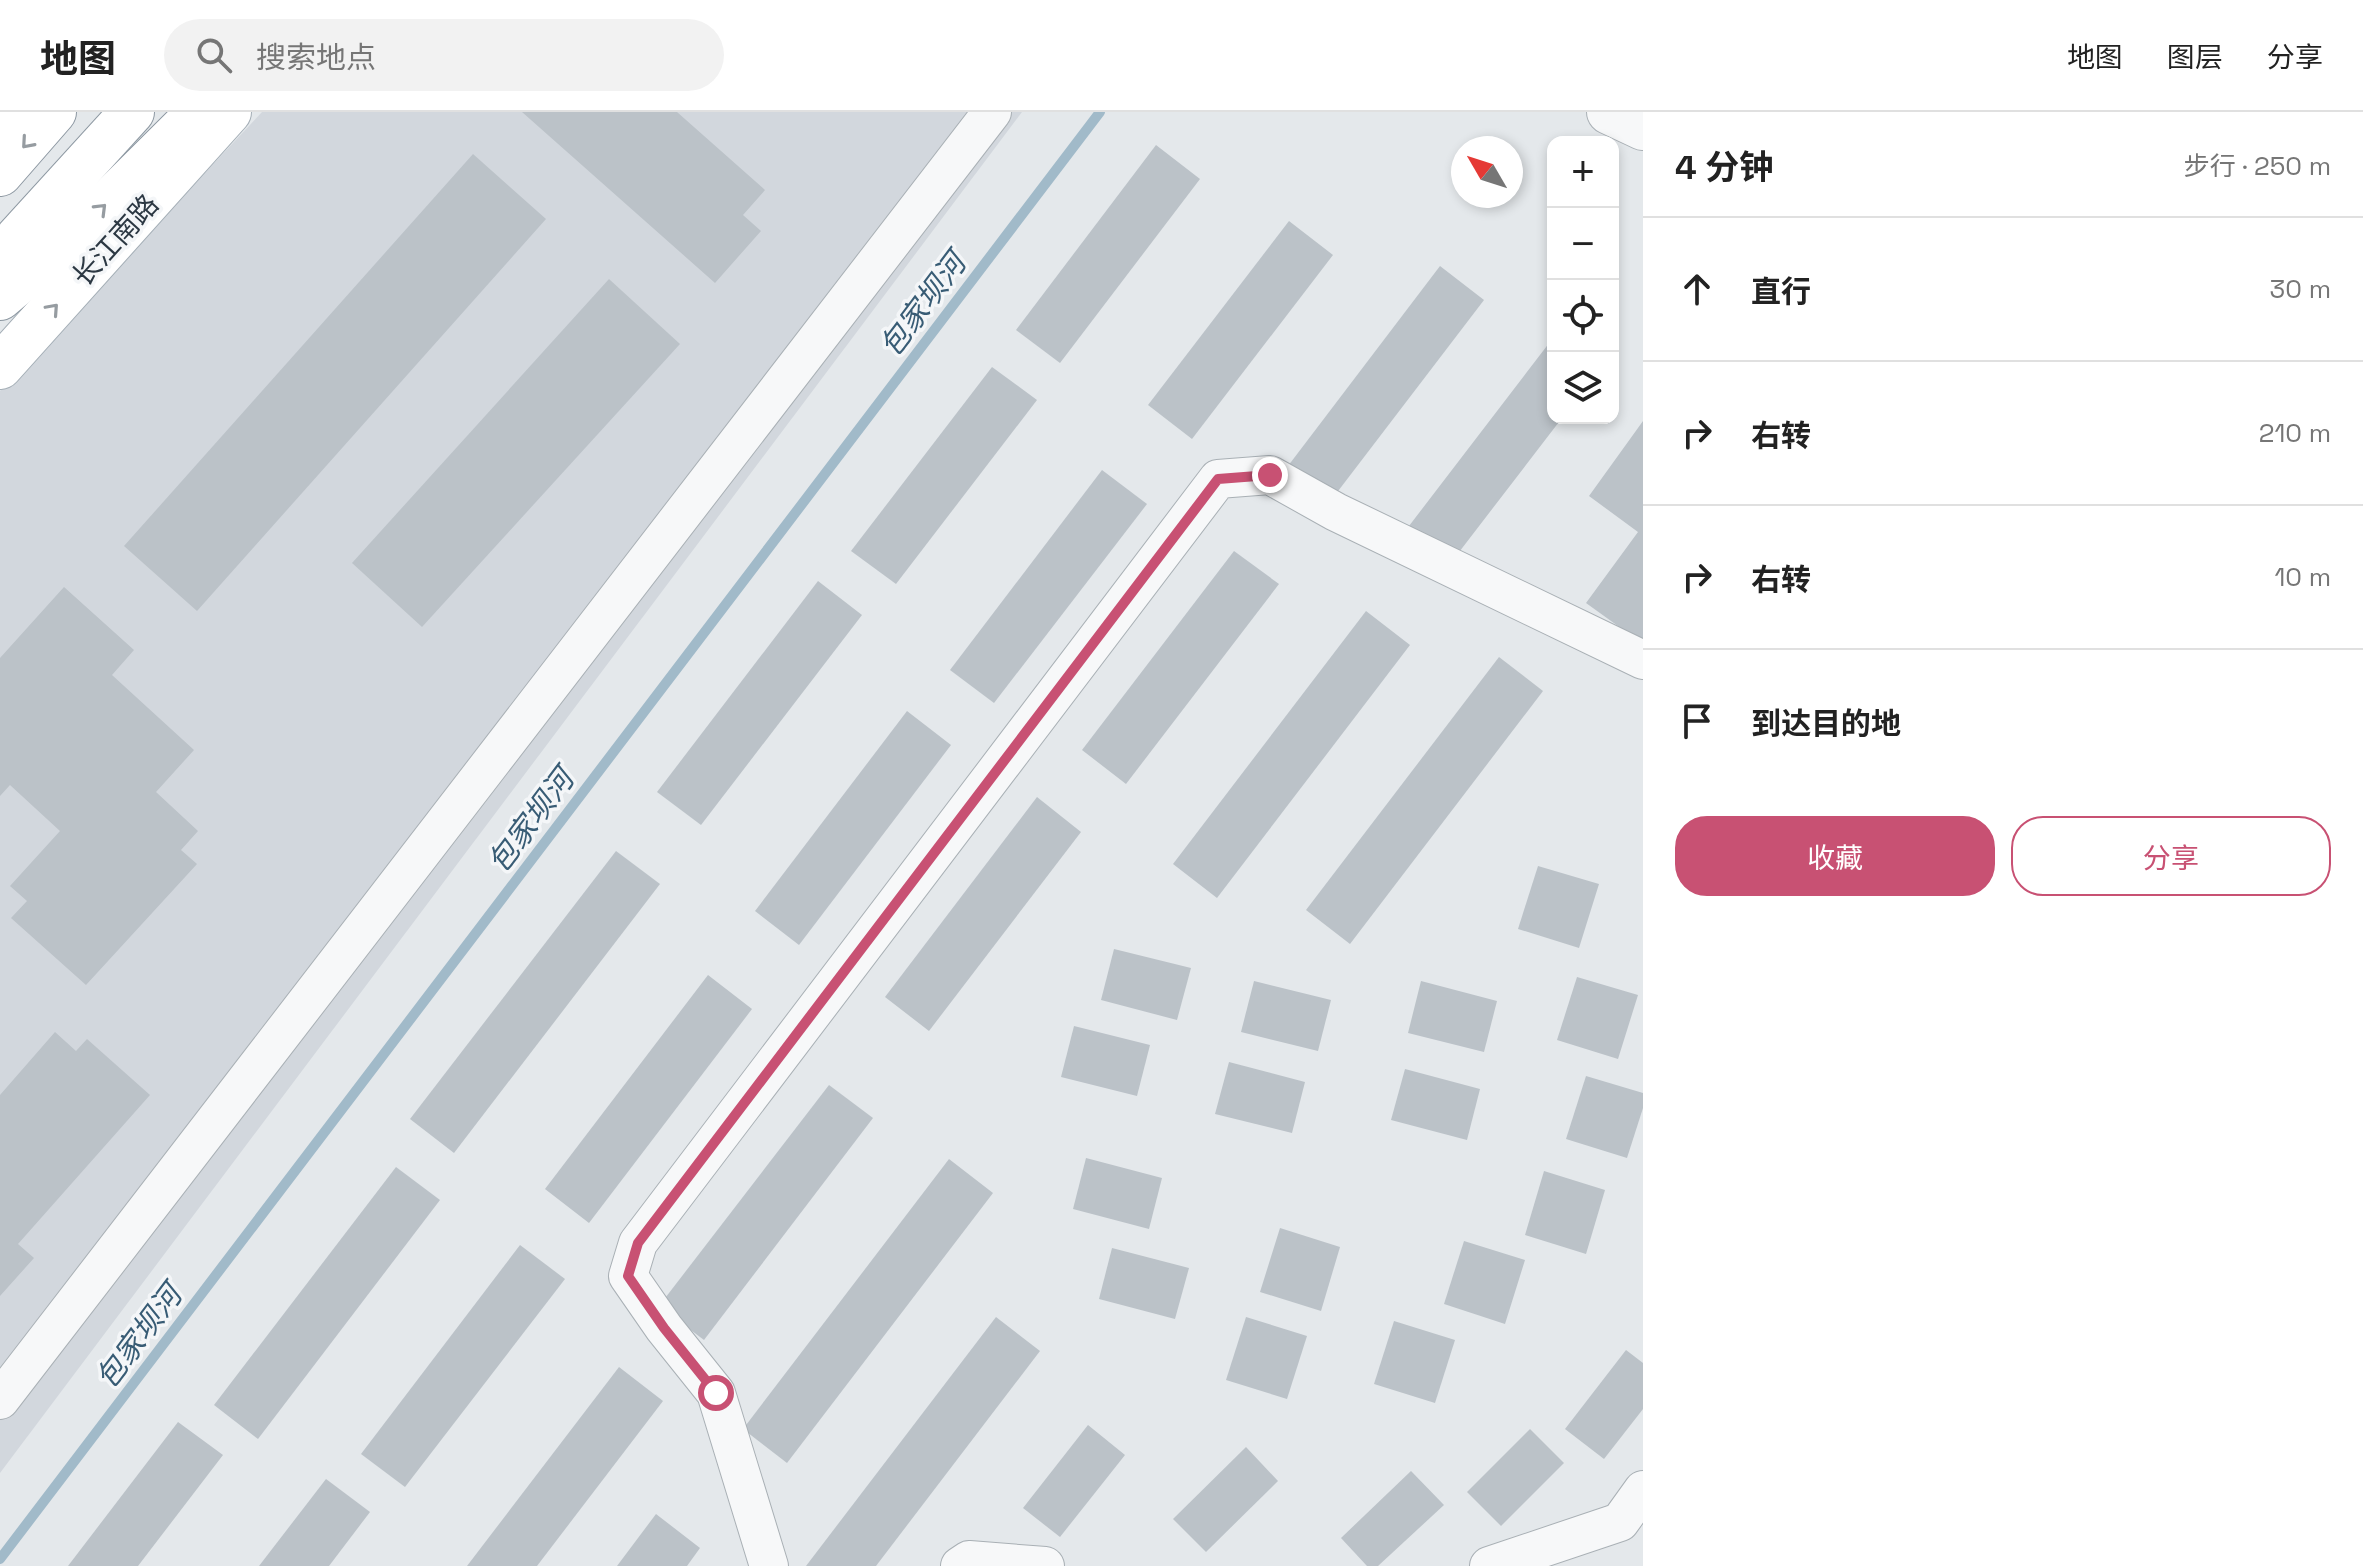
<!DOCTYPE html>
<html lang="zh">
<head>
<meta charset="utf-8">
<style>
  :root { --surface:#fff; --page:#f2f2f2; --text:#222; --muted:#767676; --line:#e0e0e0; --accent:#c85173 }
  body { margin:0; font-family:"Space Grotesk","Noto Sans SC",sans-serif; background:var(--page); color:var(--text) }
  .controls { position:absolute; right:24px; top:24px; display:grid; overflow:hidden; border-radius:16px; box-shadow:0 4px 12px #0003 }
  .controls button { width:72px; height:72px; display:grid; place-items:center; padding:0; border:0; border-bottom:2px solid var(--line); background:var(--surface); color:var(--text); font:40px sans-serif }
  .compass { position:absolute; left:1451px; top:24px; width:72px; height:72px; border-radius:50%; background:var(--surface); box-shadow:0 4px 12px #0003; rotate:309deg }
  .stop { position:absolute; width:24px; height:24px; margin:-18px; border:6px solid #c85173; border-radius:50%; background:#fff }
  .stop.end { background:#c85173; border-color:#fff; box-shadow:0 2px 8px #0008 }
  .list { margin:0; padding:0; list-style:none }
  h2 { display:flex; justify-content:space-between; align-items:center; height:104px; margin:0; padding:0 32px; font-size:34px }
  h2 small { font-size:26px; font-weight:400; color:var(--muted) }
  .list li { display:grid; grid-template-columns:52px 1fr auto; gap:24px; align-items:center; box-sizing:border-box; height:144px; padding:0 32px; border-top:2px solid var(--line) }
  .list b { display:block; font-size:30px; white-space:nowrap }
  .list em { font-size:26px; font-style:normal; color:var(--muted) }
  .actions { display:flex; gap:16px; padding:24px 32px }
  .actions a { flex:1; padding:18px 0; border:2px solid var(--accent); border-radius:32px; text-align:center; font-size:28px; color:var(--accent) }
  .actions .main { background:var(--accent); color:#fff }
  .icon { flex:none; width:44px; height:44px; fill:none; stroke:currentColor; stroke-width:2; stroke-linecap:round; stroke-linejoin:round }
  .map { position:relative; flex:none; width:1643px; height:1454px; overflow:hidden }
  header { display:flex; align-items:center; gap:48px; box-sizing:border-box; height:112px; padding:0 40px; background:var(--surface); border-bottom:2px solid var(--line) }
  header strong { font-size:38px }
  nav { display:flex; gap:44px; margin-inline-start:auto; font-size:28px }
  .search { width:560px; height:72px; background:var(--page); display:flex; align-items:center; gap:20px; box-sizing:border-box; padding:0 28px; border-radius:44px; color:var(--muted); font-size:30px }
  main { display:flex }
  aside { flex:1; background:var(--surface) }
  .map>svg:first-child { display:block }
  .built { fill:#d2d7dd }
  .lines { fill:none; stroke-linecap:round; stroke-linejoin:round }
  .stream { stroke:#a1bac9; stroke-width:10 }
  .building { fill:#bbc2c8 }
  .minor-casing { stroke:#a9b0b5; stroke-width:40 }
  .tertiary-casing { stroke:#a9b0b5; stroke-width:46 }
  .primary-casing { stroke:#a4aeb6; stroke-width:46 }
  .trunk-casing { stroke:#8c97a1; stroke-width:46 }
  .minor { stroke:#f7f8f9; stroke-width:38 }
  .tertiary { stroke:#f7f8f9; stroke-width:44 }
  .primary { stroke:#fff; stroke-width:44 }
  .trunk { stroke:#fff; stroke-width:44 }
  .oneway { stroke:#969ca1 }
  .route { stroke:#c85173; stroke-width:10 }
  .labels { text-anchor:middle; stroke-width:7; stroke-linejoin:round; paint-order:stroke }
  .street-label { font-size:28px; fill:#2c3843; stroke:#f4f6f8 }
  .water-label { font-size:30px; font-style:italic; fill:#385c75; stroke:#f4f6f8 }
</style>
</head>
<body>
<header>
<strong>地图</strong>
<div class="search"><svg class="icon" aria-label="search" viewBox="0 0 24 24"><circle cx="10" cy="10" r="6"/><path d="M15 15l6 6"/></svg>搜索地点</div>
<nav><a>地图</a><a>图层</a><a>分享</a></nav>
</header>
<main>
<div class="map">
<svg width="1643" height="1454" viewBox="0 0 1643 1454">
  <rect width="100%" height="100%" fill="#e4e8eb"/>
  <path class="built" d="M262,0H1022L0,1361V279Z"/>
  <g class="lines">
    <path class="stream" d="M0,1447L1100,0"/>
  </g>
  <g class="building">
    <path d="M522,0H677L765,78L743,103L761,119L715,171Z"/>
    <path d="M1156,33L1200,67L1060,251L1016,218Z"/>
    <path d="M473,42L546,107L197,499L124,434Z"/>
    <path d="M1289,109L1333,143L1192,327L1148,293Z"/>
    <path d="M1440,154L1484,188L1332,387L1288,354Z"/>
    <path d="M609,167L680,232L422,515L352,451Z"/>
    <path d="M1553,226V306H1562L1453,448L1409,414Z"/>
    <path d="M992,255L1037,288L896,472L851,439Z"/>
    <path d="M1643,309V532L1586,491L1638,420L1589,384Z"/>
    <path d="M1102,358L1147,392L994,591L950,558Z"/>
    <path d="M1234,439L1279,472L1126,672L1082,638Z"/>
    <path d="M818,469L862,503L701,713L657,680Z"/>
    <path d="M64,475L134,538L112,563L194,638L156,680L198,719L181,738L197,752L86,873L11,806L27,789L10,774L60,719L10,673L0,684V546Z"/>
    <path d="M1366,499L1410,533L1217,786L1173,752Z"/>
    <path d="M1499,545L1543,579L1350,832L1306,798Z"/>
    <path d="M907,599L951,633L799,833L755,799Z"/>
    <path d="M1037,685L1081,720L929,919L885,885Z"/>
    <path d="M616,739L660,772L454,1041L410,1007Z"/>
    <path d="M1538,754L1599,772L1579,836L1518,817Z"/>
    <path d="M1114,837L1191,856L1177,908L1101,888Z"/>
    <path d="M708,863L752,897L589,1111L545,1077Z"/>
    <path d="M1577,865L1638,883L1618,947L1557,928Z"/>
    <path d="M1254,869L1331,888L1318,939L1241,920Z"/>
    <path d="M1421,869L1497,889L1484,940L1408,921Z"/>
    <path d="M1074,914L1150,933L1137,984L1061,965Z"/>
    <path d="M55,920L76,939L87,927L150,983L18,1132L34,1146L0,1184V983Z"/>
    <path d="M1229,950L1305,970L1292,1021L1215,1002Z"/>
    <path d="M1405,957L1480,977L1467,1028L1391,1008Z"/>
    <path d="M1586,964L1643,981V996L1627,1046L1566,1027Z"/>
    <path d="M829,973L873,1006L704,1228L659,1194Z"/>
    <path d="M1086,1046L1162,1066L1149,1117L1073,1097Z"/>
    <path d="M949,1047L993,1081L787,1351L743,1317Z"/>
    <path d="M396,1055L440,1088L258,1327L214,1293Z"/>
    <path d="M1544,1059L1605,1078L1586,1142L1525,1123Z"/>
    <path d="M1280,1116L1340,1135L1321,1199L1260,1180Z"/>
    <path d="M1464,1129L1525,1148L1505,1212L1444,1192Z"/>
    <path d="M520,1133L565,1167L405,1375L361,1342Z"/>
    <path d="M1112,1136L1189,1156L1175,1207L1099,1187Z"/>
    <path d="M996,1205L1040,1239L876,1454H806Z"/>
    <path d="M1246,1205L1307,1224L1287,1287L1226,1268Z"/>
    <path d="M1394,1209L1455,1228L1435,1291L1374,1272Z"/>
    <path d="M1626,1238L1643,1251V1297L1604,1347L1565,1317Z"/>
    <path d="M619,1255L663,1289L537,1454H467Z"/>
    <path d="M178,1310L223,1343L138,1454H68Z"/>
    <path d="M1088,1313L1125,1343L1060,1425L1023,1396Z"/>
    <path d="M1530,1317L1564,1351L1501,1414L1467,1380Z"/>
    <path d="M1246,1335L1278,1369L1206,1440L1173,1407Z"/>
    <path d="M1411,1359L1444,1393L1378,1454H1367L1341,1426Z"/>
    <path d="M326,1367L370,1400L329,1454H259Z"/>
    <path d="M656,1402L700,1436L687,1454H617Z"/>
  </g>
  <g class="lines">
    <defs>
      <g id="minor">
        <path d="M0,1288L992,0"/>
        <path d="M769,1454L716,1281L664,1216L628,1164L638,1131L1218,367L1270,363L1336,400L1643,548"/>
        <path d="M960,1454L969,1448L1045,1454"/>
        <path d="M1489,1454L1620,1410L1643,1378"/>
      </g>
      <path id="tertiary" d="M1609,0L1643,16"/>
      <path id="primary" d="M0,255L229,0"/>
      <g id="trunk">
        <path d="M0,7L5,0"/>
        <path d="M0,62L54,0"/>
        <path d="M0,145L132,0"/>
        <path d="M0,186L78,120L199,0"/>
      </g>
    </defs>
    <use href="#minor" class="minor-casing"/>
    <use href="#tertiary" class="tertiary-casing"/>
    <use href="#primary" class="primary-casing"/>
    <use href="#trunk" class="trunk-casing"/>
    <use href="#minor" class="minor"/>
    <use href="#tertiary" class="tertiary"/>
    <use href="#primary" class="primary"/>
    <use href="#trunk" class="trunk"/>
  </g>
  <defs><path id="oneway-chevron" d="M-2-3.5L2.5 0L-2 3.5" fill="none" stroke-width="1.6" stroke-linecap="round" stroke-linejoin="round" transform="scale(2)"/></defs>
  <g class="oneway">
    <use href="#oneway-chevron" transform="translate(27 31) rotate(131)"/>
    <use href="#oneway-chevron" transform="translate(101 97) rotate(-45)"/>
    <use href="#oneway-chevron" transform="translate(53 197) rotate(-48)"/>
  </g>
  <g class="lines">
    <path class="route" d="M716,1281L664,1216L628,1164L638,1131L1218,367L1270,363"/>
  </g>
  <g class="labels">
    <g class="street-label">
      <text transform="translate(115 128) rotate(-48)" y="10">长江南路</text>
    </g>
    <g class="water-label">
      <text transform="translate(923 193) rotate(-53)" y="10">包家坝河</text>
      <text transform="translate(531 709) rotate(-53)" y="10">包家坝河</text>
      <text transform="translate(139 1225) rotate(-53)" y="10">包家坝河</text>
    </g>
  </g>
</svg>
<div class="controls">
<button>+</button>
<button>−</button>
<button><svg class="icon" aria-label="locate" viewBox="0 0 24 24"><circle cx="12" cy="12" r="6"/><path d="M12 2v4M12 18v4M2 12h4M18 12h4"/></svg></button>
<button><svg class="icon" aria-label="layers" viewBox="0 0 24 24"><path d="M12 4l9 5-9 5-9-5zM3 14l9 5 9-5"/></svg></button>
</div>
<svg class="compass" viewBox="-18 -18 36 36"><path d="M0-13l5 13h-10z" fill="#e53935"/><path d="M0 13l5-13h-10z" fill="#767676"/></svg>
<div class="stop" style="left:716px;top:1281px"></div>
<div class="stop end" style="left:1270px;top:363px"></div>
</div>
<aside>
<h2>4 分钟<small>步行 · 250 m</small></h2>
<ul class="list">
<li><svg class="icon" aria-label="ahead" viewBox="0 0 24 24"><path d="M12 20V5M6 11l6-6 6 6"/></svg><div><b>直行</b></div><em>30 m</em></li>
<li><svg class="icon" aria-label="right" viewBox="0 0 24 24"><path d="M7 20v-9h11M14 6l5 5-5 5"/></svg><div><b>右转</b></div><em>210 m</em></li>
<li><svg class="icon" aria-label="right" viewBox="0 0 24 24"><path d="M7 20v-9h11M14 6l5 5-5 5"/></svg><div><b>右转</b></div><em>10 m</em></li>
<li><svg class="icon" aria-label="arrive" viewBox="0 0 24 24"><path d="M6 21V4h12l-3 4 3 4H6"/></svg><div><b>到达目的地</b></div></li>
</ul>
<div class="actions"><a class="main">收藏</a><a>分享</a></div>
</aside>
</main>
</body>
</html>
